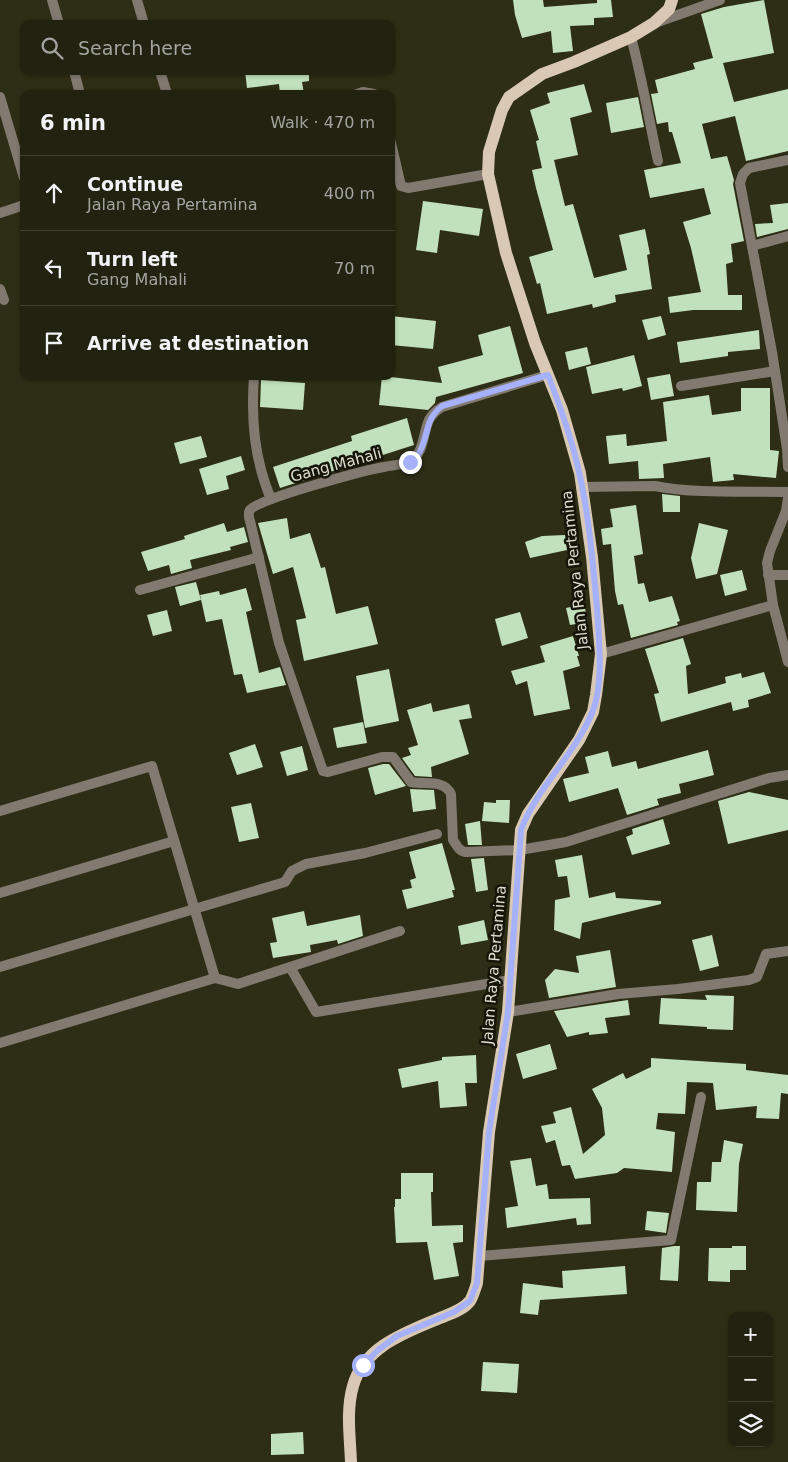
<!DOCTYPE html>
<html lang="en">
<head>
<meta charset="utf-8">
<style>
  :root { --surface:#222210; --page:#2e2f1e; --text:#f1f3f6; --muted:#a2a49f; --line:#3f3f30 }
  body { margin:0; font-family:"DejaVu Sans",sans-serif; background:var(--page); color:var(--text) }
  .controls { position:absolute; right:15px; bottom:15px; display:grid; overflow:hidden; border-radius:10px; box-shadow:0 1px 4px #0004 }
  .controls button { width:45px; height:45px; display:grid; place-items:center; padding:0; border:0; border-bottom:1px solid var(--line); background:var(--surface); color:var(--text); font:25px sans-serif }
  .stop { position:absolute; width:15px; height:15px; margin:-11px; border:4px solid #a6b1fc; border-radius:50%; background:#fff }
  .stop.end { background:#a6b1fc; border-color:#fff; box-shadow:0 1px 5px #0008 }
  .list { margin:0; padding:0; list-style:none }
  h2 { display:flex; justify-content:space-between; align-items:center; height:65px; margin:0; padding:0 20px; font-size:21px }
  h2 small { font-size:16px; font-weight:400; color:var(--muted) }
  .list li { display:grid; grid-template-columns:32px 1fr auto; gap:15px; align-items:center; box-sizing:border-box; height:75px; padding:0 20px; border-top:1px solid var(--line) }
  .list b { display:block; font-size:19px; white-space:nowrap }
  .list p { margin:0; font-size:16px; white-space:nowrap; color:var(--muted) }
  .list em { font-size:16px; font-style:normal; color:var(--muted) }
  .icon { flex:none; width:28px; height:28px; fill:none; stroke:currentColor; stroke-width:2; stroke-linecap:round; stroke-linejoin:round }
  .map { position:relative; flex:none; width:788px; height:1462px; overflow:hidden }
  .search { position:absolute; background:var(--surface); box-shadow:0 1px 4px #0004; left:20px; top:20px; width:375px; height:55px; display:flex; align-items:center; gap:12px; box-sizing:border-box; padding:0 18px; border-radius:10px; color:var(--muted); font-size:19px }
  .panel { position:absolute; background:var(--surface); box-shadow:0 1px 4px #0004; left:20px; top:90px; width:375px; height:290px; border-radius:10px }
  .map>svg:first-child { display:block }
  .building { fill:#c1e1bc }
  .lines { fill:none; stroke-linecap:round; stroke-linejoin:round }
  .minor { stroke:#827a70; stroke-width:10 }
  .primary { stroke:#d9c9b4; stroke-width:12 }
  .route { stroke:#a6b1fc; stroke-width:6 }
  .labels { text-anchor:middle; stroke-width:5; stroke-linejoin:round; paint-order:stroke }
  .street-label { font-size:15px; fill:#ddddce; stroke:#15150a }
</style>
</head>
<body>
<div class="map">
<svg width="788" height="1462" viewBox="0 0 788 1462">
  <rect width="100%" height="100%" fill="#2e2d15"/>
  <g class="building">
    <path d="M513,0H543L544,7L597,3V0H611L613,17L594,18V25L570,26L573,51L553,53L551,31L522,38L515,15Z"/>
    <path d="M764,0L774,53L723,63L734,102L788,89V151L746,161L735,116L702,124L711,159L727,156L734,180L733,184L744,241L731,244L733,262L726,264L728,295H742V310H693L670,313L668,297L701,292L691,248L683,222L711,214L704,188L650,198L644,170L681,163L672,132H669L668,122L657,124L651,94L658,93L655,80L695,69L693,63L713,58L701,14L724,7Z"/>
    <path d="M245,71H309V81L302,82L304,94H280L279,84L247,88Z"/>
    <path d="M584,84L592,112L570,118L578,155L554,160L565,206L573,204L594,278L627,270L619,235L645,229L650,254L647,255L652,289L615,295L616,302L593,308L592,304L547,314L540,283L537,284L529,257L553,250L536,188L532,170L542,168L536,141L539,140L530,110L550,103L547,93Z"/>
    <path d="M638,97L644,127L611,133L606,103Z"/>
    <path d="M423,201L483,209L479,236L440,230L437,253L416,250Z"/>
    <path d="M788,203V229L757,237L755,224L773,223L770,205Z"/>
    <path d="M391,316L436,321L433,349L391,345Z"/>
    <path d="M661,316L666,335L648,340L642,320Z"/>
    <path d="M510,326L523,373L436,397L435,403L428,410L379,405L382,376L442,383L438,367L483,355L478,335Z"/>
    <path d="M759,330L760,349L728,352V356L680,363L677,342Z"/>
    <path d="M587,347L591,364L569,370L565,352Z"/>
    <path d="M634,355L642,386L623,391L622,388L592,394L586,367Z"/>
    <path d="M670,374L674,396L651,400L647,378Z"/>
    <path d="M261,380L305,383L303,410L260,407Z"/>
    <path d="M741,388H770V450L779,451L776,478L733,474L734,480L713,482L710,457L663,464L664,478L639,479L638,461L609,464L606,436L626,434L627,446L667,441L663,402L709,395L712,415L741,411Z"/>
    <path d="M407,418L414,445L280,488L273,467L352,441L351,436Z"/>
    <path d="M201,436L207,457L180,464L174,443Z"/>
    <path d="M241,456L245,470L226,476L229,489L207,495L199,469Z"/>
    <path d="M662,494L680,496V512H663Z"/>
    <path d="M636,505L643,554L634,556L638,584L644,583L649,602L672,596L680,621L677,622L678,625L631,638L623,604L618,605L615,591L611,544L603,545L601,529L613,527L610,509Z"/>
    <path d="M287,518L290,539L310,533L321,568L325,567L336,614L368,606L378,644L304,661L296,620L306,618L293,567L273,574L258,523Z"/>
    <path d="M224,523L227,532L244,527L248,542L230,547L231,550L190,560L192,568L171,574L169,565L148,571L141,552L185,539L184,536Z"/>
    <path d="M699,523L728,530L717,574L696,579L691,558Z"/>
    <path d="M565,535L567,550L530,558L525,542L542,536Z"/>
    <path d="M742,570L747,590L725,596L720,575Z"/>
    <path d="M196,582L201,600L180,606L175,587Z"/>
    <path d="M246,588L252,610L246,612L259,673L280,667L286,685L247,693L242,674L234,675L222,619L206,622L200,595L219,591L220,595Z"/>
    <path d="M584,604L588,622L570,625L566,608Z"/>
    <path d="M167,610L172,631L153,636L147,615Z"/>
    <path d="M520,612L528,638L502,646L495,619Z"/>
    <path d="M573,636L579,656H577L580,666L563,671L570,709L534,716L527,681L516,685L511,671L545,662L540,646Z"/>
    <path d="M683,638L691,664L686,666L688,694L726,683L725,677L741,673L742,678L764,672L771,693L748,700L749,707L733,711L731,702L661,722L654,694L659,693L645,649Z"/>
    <path d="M389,669L399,721L365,728L356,676Z"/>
    <path d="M431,703L433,712L469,704L472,718L459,720L469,754L431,767L432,777L415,776L402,758L411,755L408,748L418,745L407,710Z"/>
    <path d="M363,722L367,743L337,748L333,728Z"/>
    <path d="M255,744L263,767L237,775L229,753Z"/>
    <path d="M302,746L308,770L287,776L280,752Z"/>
    <path d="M708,750L714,775L679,784L681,793L657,799L659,805L627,815L618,788L569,802L563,779L589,773L585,757L608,751L612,767L636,761L638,769Z"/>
    <path d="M383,764H389L406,786L375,795L368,768Z"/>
    <path d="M410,789L434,790L436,809L413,812Z"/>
    <path d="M749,792L788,800V830L728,844L718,801Z"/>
    <path d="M496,800H510L509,823L482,821L484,802L496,803Z"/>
    <path d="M251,803L259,838L239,842L231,807Z"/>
    <path d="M663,819L670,844L632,855L626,837L633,834L632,829Z"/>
    <path d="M480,821L482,845H468L465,824Z"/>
    <path d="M442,843L455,890H452L454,897L407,909L402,890L412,888L410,880L416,878L409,852Z"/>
    <path d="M582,855L589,898L615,892L616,898L661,901V904L582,923L580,939L554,930L555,900L570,897L567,876L558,877L555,860Z"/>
    <path d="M484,858L488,890L476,892L471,859Z"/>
    <path d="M304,911L307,926L360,915L363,936L338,944L337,940L310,945L311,952L273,958L270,943L277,942L272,918Z"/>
    <path d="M484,920L488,940L461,945L458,926Z"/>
    <path d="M712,935L719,966L700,971L692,940Z"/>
    <path d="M610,950L616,987L549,998L545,980L555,969L579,973L576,956Z"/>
    <path d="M705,995L734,996L733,1030L707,1029V1027L659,1024L661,998L707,1000Z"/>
    <path d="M628,1000L630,1015L605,1018L608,1033L589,1035V1032L567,1037L554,1011Z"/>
    <path d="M550,1044L557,1069L523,1079L516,1054Z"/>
    <path d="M476,1055L477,1083H465L467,1106L440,1108L438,1081L402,1088L398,1069L442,1060V1057Z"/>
    <path d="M651,1058L746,1064V1070L788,1075V1094L781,1093L779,1119L756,1118L757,1106L716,1110L713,1083L687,1082L685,1114L658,1113L656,1129L675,1132L672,1172L624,1168L617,1173L575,1179L570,1165L562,1166L555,1140L546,1143L541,1126L556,1123L553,1112L571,1107L583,1154L605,1135L602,1108L592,1089L623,1073L626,1079L651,1067Z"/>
    <path d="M724,1140L743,1144L739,1164L737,1212L696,1210L697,1182H711L712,1162H721Z"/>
    <path d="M531,1158L536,1186L547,1184L549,1199L590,1198L591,1224L577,1225L576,1218L507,1228L505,1208L518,1206L510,1161Z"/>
    <path d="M401,1173H433V1192H431L432,1226L463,1225V1242L453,1243L459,1276L434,1280L427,1242L396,1243L394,1207H395V1199H401Z"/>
    <path d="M647,1211L669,1213L666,1233L645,1230Z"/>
    <path d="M674,1246H680L678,1281L660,1280L662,1248Z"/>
    <path d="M732,1246H746V1270H730V1282L708,1281L709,1248H732Z"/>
    <path d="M625,1266L627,1294L540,1300L538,1315L520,1313L523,1283L563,1288L562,1271Z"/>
    <path d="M483,1362L519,1364L517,1393L481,1391Z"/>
    <path d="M303,1432L304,1454L271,1455V1434Z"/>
  </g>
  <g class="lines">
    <g class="minor">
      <path d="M52,0L59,24"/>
      <path d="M137,0L144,24"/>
      <path d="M655,23L720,0"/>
      <path d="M631,37C642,78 649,120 658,161"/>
      <path d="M74,71L80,94"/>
      <path d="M160,71L167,94"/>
      <path d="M357,94L363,92L374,94"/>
      <path d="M0,97L24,178"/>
      <path d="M391,143L401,186L408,188L488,174"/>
      <path d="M788,160L749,168L743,174L740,183L772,352L787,449L788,467"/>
      <path d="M0,213L24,205"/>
      <path d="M752,246L788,236"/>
      <path d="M0,289L4,300"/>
      <path d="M547,375L442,407C437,410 432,414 429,420C423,433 424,453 411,461C404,465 392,465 384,467C366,470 257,499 250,510C248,513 249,518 250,521L279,643L323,771L328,772L382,757H393L411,782C425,785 444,779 451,794L453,840C457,846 459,851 466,852L520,850L566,842L769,778L788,775"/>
      <path d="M254,376C251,419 254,459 271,499"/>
      <path d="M681,386L775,371"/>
      <path d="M582,487L655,486C694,494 747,491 788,492"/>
      <path d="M788,498L786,511L770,551L767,563L773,605L788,662"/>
      <path d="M768,575H788"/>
      <path d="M140,590L259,557"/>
      <path d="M601,654L773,605"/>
      <path d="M0,811L152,766L215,978"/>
      <path d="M0,893L174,841"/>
      <path d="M0,967L285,882L292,871L306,864L365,853L437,834"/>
      <path d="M290,967L316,1012L511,980"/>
      <path d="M508,1012L618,994L678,989L749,980L757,977L766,954L788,951"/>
      <path d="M0,1043L215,978L238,984L400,931"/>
      <path d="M480,1256L671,1240L701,1097"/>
    </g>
    <path class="primary" d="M351,1462C350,1437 346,1410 353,1386C364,1346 407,1332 440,1318C450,1314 463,1310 470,1301C473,1296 475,1289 477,1283L489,1132L508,1012L521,830L528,814L579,740L593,712L596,695L601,654L592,557L580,473L562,410L535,343L506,253L488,174L489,152L502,110L509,97L542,74L574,62L631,37L654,23L669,9L672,0"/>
  </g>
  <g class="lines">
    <path class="route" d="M363,1365L378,1350L397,1336L454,1312L470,1301L477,1283L489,1132L508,1012L521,830C537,787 574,756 592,713C604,685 599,639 597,608C593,564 589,515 579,472C572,439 560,406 548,375L442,406C424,420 429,436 419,453C417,457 413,460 410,462"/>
  </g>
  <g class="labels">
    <g class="street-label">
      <text transform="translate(336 465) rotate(-15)" y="5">Gang Mahali</text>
      <text transform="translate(575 570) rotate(-96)" y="5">Jalan Raya Pertamina</text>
      <text transform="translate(494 965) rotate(-85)" y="5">Jalan Raya Pertamina</text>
    </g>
  </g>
</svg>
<div class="controls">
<button>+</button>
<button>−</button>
<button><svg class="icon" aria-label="layers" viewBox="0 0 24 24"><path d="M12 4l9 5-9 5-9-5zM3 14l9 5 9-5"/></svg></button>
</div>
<div class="stop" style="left:363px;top:1365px"></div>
<div class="stop end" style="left:410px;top:462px"></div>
<div class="search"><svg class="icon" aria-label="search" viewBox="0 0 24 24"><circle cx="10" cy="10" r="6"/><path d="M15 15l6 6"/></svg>Search here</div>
<section class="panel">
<h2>6 min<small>Walk · 470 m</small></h2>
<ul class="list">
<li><svg class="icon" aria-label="ahead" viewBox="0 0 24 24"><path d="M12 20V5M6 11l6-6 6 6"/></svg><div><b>Continue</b><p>Jalan Raya Pertamina</p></div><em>400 m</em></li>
<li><svg class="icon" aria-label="left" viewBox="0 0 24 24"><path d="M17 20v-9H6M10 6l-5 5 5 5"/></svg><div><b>Turn left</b><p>Gang Mahali</p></div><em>70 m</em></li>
<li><svg class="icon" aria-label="arrive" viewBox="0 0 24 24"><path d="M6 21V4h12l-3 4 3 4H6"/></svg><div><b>Arrive at destination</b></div></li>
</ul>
</section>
</div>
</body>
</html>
